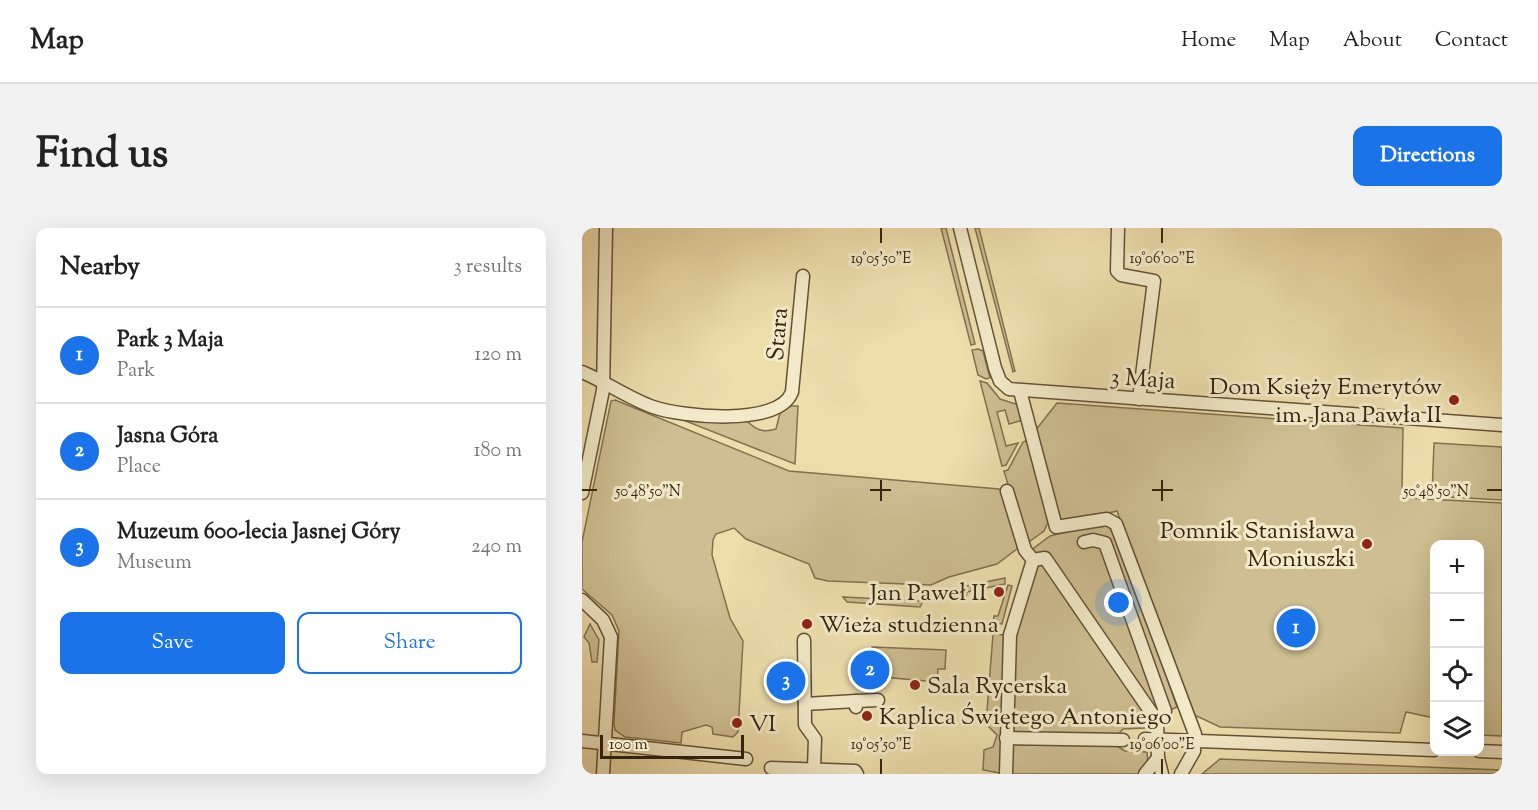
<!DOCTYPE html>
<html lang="en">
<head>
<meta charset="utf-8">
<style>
  :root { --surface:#fff; --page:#f2f2f2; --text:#222; --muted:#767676; --line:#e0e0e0; --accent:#1a73e8 }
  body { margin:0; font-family:"Sorts Mill Goudy",serif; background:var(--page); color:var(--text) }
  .controls { position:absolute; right:18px; bottom:18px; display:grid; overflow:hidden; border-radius:12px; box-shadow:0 6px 24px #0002 }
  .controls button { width:54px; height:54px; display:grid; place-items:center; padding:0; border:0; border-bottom:2px solid var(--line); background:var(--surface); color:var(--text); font:30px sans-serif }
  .scale { position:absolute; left:18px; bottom:15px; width:144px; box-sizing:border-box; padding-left:6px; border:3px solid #362410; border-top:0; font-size:16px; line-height:21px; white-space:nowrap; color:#362410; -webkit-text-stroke:4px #f3eac9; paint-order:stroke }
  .you { position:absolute; left:537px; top:375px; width:21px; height:21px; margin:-15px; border:4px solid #fff; border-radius:50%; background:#1a73e8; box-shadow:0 0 0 9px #1a73e833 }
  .badge { display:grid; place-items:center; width:39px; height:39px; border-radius:50%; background:var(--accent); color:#fff; font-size:20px; font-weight:700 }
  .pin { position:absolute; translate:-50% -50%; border:3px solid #fff; box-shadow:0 2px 6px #0006 }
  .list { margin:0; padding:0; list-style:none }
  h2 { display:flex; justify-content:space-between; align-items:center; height:78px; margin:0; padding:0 24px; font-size:26px }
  h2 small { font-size:20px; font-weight:400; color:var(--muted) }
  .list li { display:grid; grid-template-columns:39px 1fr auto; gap:18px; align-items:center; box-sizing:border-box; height:96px; padding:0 24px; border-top:2px solid var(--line) }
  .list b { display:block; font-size:22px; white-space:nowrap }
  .list p { margin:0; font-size:20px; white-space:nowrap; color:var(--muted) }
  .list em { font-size:20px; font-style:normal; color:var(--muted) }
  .actions { display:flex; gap:12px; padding:18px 24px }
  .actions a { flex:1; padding:14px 0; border:2px solid var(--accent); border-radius:12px; text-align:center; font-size:21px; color:var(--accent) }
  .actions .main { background:var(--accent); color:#fff }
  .icon { flex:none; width:33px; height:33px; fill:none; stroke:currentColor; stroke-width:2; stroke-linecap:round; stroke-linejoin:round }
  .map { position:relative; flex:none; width:920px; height:546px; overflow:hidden; border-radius:12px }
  header { display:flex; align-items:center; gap:36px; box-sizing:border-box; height:84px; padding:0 30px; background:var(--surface); border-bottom:2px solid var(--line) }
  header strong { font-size:28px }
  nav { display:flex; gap:33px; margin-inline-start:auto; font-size:21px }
  .intro { display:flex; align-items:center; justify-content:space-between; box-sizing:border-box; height:144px; padding:0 36px }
  h1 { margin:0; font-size:42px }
  .button { padding:15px 27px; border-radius:12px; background:var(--accent); color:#fff; font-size:21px; font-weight:700 }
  main { display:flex; gap:36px; padding:0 36px }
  aside { flex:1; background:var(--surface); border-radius:12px; box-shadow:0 6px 24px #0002 }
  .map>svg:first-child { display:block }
  .green { fill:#cebe91; stroke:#827150; stroke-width:1.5 }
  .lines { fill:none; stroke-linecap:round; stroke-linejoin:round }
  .minor-casing { stroke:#645237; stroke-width:15 }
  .minor { stroke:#f3eac9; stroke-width:12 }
  .ticks { fill:none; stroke:#362410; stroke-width:2 }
  .poi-dot { fill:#8f2418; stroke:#f3eac9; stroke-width:2 }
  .labels { text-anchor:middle; stroke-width:6; stroke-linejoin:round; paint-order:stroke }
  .street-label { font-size:24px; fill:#362410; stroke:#f3eac9 }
  .poi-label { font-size:24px; fill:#362410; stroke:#f3eac9; text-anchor:start }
  .ticks-label { font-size:15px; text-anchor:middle; fill:#362410; stroke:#f3eac9; stroke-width:6; stroke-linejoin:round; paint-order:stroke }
</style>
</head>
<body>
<header>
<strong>Map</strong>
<nav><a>Home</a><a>Map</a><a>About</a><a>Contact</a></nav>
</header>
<div class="intro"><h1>Find us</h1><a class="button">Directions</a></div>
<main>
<aside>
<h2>Nearby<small>3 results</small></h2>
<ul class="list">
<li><span class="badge">1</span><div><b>Park 3 Maja</b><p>Park</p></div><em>120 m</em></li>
<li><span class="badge">2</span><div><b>Jasna Góra</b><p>Place</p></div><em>180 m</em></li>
<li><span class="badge">3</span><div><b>Muzeum 600-lecia Jasnej Góry</b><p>Museum</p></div><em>240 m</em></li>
</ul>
<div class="actions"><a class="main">Save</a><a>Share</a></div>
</aside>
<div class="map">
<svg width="920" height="546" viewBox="0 0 920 546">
  <rect width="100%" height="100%" fill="#eddeac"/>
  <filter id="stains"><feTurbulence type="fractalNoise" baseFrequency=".00333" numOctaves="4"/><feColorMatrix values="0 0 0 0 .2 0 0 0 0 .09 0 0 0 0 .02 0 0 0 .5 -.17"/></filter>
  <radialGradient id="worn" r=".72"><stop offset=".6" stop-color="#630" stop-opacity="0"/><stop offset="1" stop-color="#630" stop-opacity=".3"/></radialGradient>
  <g class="green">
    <path d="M359,0H364L393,116L389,117Z"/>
    <path d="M393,0H397L433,143L431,144Z"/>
    <path d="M396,121L401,123L408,150L404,151L396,147L390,122Z"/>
    <path d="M398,153L405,155L418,171L437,177L441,192L427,196L423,182L415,184L424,218L436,215L424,237L420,238Z"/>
    <path d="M33,172L207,243L417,261L420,264L436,320L415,336L367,349L349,357L246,353L233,350L227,336L164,311L152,300L134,306L131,312L130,327L148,390L161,413L156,504L151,509L131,506L130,499L124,497L100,504L99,515L43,509L33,502L32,495L37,403L30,387L0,361V314L29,173Z"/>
    <path d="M475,175L821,200L820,262L826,270L920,275V508L898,507L897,316H852V490L824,484L818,505L638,499L606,484L535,283L482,296L477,293L453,203Z"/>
    <path d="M206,178H216L213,236L101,192L100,189L164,192C174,202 180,205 194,201L198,185Z"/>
    <path d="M446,212L467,292L462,303L444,316L422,243L426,242L441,214Z"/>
    <path d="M852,215L920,219V272L850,268Z"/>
    <path d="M520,295L532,299L595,479L586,483L529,313L521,317L578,479L576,483H571L448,323L468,308Z"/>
    <path d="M462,334L567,483L564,500L541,501L534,509L429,507L432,406L453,337Z"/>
    <path d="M423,350V356L385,364L384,370H378L379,359Z"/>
    <path d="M426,357L430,358L420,396L411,395L412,388H416Z"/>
    <path d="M261,369L341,373L338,379L265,374Z"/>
    <path d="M8,396L17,412L15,434H10L7,415L2,409Z"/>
    <path d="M411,406L424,407L418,545L401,542L402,522L411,519L415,507L404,496Z"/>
    <path d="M290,419L364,422L363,441H356L355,454L289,448Z"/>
    <path d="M428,513L535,518L543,523L565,524L566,538L556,546H428Z"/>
    <path d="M638,531L920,542V546H620Z"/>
  </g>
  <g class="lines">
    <defs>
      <g id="minor">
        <path d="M378,0L413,140L418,153L427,161L920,197"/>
        <path d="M536,0L535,43L539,47L572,53L557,171"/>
        <path d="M0,144C24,154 46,170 71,179C100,189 197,199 210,164L221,48"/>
        <path d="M438,163L474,299L525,291L534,296L613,506L612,523L599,546"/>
        <path d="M0,265L21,162L24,0"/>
        <path d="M502,314L511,312L523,315L583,483L575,493"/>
        <path d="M451,332L463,330L575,493L576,530L580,546"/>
        <path d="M0,372L21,392L29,409L21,546"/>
        <path d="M222,412L223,497L233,511L232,540"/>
        <path d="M223,476L274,473"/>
        <path d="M274,479V473L296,472"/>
        <path d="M424,510L541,512"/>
        <path d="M563,511L852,522"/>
        <path d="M0,513L164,531"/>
        <path d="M897,523L920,524"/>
        <path d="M189,540L273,543L275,546"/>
        <path d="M424,546L428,407L451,332L443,322L425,263"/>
        <path d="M563,546L576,530"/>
      </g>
    </defs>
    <use href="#minor" class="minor-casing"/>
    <use href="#minor" class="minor"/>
  </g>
  <path class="ticks" d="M299,0V15M580,0V15M299,252V273M580,252V273M0,262H15M288,262H309M570,262H591M905,262H920M299,531V546M580,531V546"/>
  <g class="poi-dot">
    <circle cx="872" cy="172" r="6"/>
    <circle cx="785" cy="316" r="6"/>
    <circle cx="417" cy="364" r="6"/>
    <circle cx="225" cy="396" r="6"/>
    <circle cx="333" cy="457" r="6"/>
    <circle cx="285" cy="488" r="6"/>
    <circle cx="155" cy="495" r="6"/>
  </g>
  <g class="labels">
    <g class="street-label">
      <text transform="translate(195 106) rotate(-85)" y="8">Stara</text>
      <text transform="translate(561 150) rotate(4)" y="8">3 Maja</text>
    </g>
    <g class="poi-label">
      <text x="860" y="166" text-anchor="end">Dom Księży Emerytów<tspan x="860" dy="28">im. Jana Pawła II</tspan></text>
      <text x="773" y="310" text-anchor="end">Pomnik Stanisława<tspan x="773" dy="28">Moniuszki</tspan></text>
      <text x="405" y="372" text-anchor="end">Jan Paweł II</text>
      <text x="237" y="404">Wieża studzienna</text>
      <text x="345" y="465">Sala Rycerska</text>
      <text x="297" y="496">Kaplica Świętego Antoniego</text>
      <text x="167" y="503">VI</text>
    </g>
  </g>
  <g class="ticks-label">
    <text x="299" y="35">19°05'50"E</text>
    <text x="580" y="35">19°06'00"E</text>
    <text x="66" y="268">50°48'50"N</text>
    <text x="854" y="268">50°48'50"N</text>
    <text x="299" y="521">19°05'50"E</text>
    <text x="580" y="521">19°06'00"E</text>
  </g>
  <rect width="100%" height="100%" filter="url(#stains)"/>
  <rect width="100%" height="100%" fill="url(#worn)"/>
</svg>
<div class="controls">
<button>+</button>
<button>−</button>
<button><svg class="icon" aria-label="locate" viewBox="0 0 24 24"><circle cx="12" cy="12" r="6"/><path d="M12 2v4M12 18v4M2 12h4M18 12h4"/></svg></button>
<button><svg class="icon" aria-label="layers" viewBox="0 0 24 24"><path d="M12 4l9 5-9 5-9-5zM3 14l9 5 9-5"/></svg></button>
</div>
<div class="scale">100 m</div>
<div class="you"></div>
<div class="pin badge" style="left:714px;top:400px">1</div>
<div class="pin badge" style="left:288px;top:442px">2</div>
<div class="pin badge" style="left:204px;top:453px">3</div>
</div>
</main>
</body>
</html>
